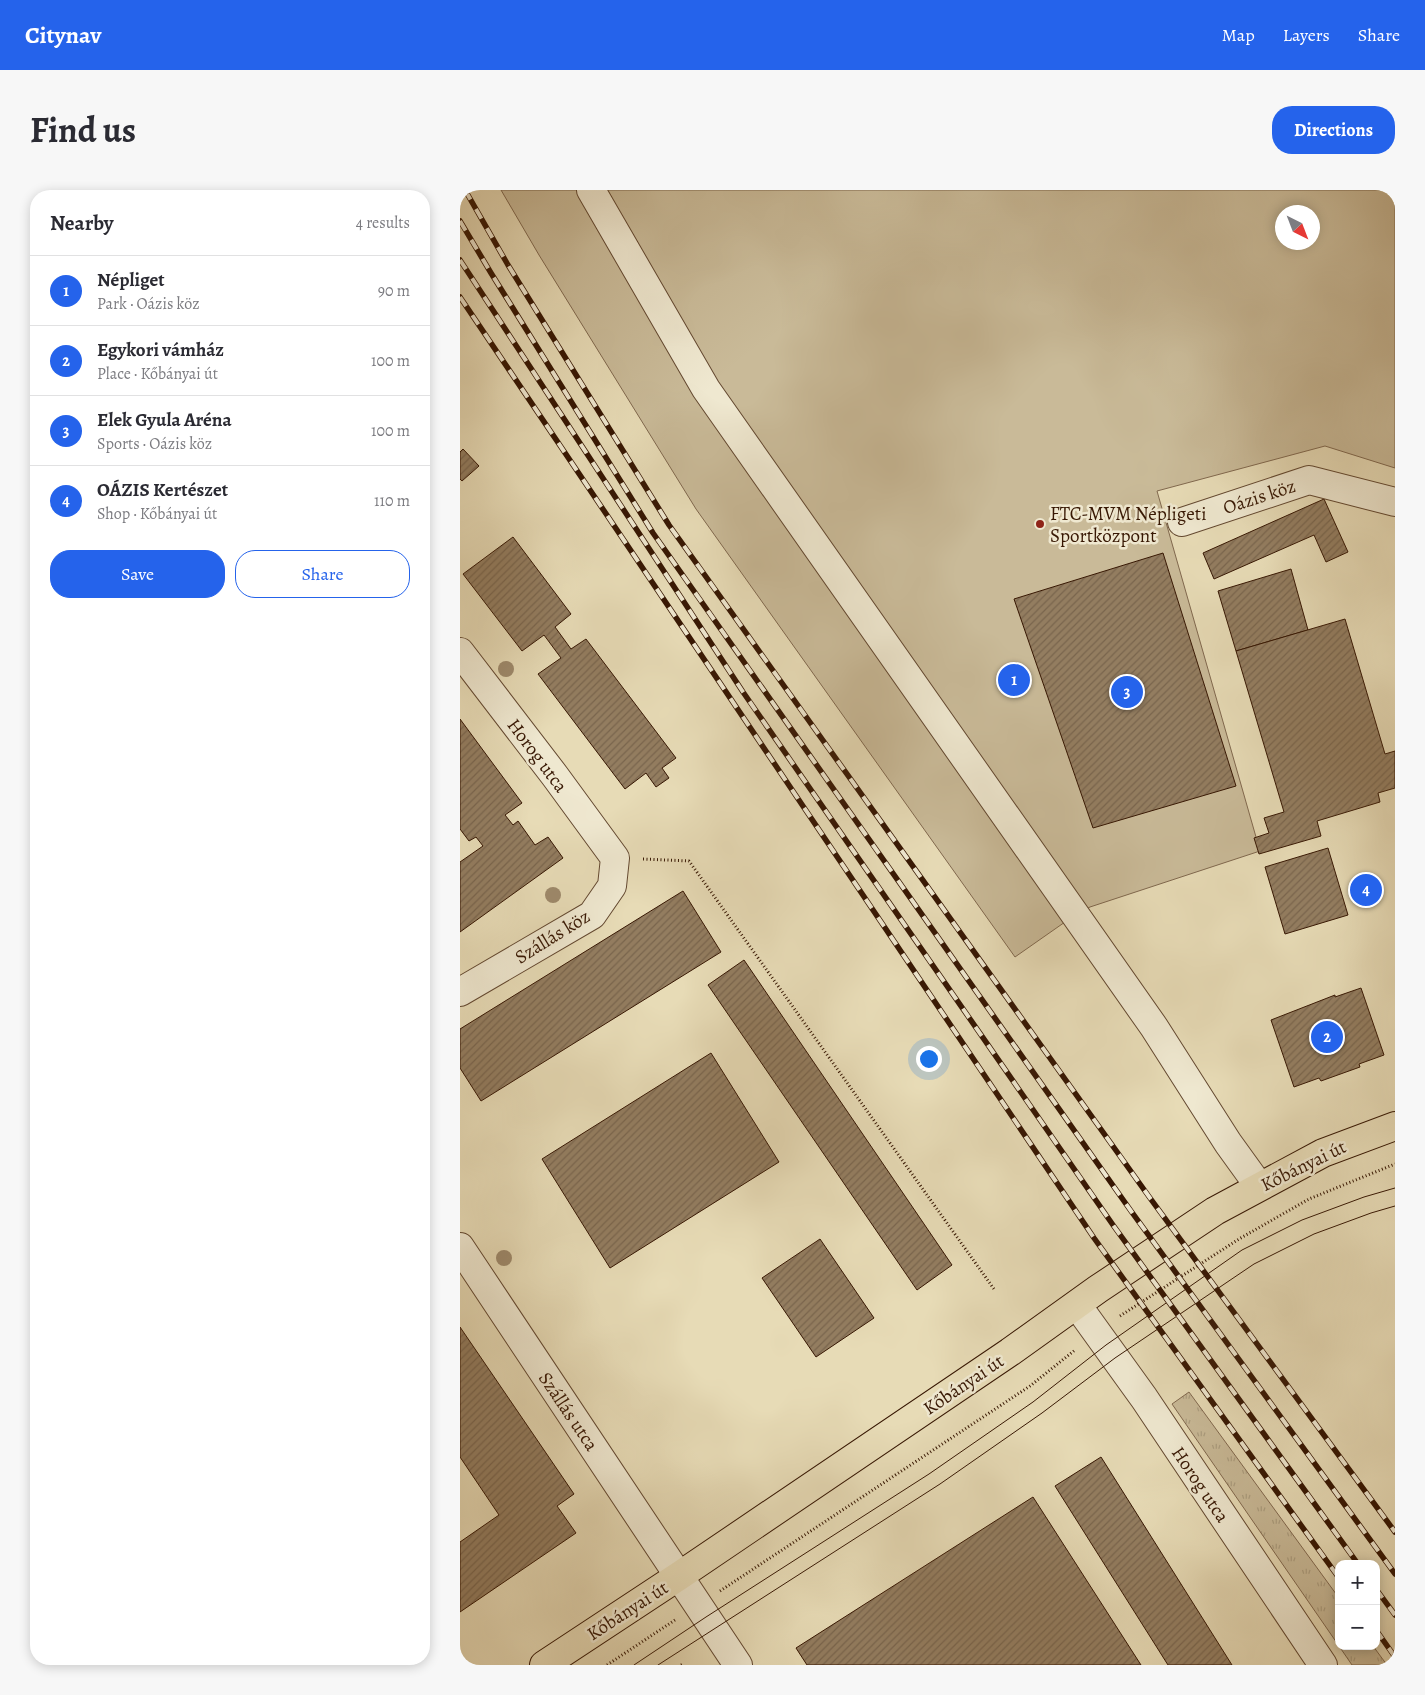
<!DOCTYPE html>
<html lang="en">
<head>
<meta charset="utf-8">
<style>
  :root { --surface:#fff; --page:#f7f7f7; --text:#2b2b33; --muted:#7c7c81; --line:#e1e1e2; --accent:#2563eb }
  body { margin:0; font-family:Alegreya,serif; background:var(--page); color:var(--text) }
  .controls { position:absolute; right:15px; bottom:15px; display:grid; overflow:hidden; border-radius:10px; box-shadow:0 2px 12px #0003 }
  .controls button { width:45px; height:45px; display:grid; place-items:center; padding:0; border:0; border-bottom:1px solid var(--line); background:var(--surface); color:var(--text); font:25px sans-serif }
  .compass { position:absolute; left:815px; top:15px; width:45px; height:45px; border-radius:50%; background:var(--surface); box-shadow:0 2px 12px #0003; rotate:138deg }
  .you { position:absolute; left:468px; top:868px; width:18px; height:18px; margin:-12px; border:4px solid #fff; border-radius:50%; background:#1a73e8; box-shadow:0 0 0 8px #1a73e833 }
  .badge { display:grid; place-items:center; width:32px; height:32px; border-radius:50%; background:var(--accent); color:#fff; font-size:16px; font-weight:700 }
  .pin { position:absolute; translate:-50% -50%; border:2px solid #fff; box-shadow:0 1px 5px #0006 }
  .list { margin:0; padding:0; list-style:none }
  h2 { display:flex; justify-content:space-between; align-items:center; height:65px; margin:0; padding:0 20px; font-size:21px }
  h2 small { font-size:16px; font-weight:400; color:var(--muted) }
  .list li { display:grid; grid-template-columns:32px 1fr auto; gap:15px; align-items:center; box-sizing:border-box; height:70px; padding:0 20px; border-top:1px solid var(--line) }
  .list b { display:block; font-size:19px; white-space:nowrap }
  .list p { margin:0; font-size:16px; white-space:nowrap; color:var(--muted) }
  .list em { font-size:16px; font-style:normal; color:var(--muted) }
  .actions { display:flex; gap:10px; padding:15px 20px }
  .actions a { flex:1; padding:11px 0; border:1px solid var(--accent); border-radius:20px; text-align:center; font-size:18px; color:var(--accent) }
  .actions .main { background:var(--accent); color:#fff }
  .map { position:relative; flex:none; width:935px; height:1475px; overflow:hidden; border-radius:20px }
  header { display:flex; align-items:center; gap:30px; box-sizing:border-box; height:70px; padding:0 25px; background:var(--accent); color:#fff }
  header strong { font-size:24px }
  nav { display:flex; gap:28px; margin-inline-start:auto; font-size:18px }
  .intro { display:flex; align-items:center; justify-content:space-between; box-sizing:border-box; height:120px; padding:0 30px }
  h1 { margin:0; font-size:35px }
  .button { padding:12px 22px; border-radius:20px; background:var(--accent); color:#fff; font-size:18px; font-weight:700 }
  main { display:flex; gap:30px; padding:0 30px }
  aside { flex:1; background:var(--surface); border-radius:20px; box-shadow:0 2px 12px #0003 }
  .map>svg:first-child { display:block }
  .grass { fill:url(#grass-tufts); stroke:#80684e }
  .park { fill:#c9ba98; stroke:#80684e; fill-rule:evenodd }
  .building { fill:url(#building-hatch); stroke:#371703 }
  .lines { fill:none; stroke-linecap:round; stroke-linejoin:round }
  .minor-casing { stroke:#634830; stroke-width:30 }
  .major-casing { stroke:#371703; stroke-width:30 }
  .path { stroke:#371703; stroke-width:3; stroke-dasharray:1 2.5; stroke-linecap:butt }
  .minor { stroke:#efe8d0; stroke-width:28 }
  .major { stroke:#e7dbb6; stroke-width:28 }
  .tram { stroke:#371703; stroke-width:1 }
  .rail-casing { stroke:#371703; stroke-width:5.5 }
  .rail { stroke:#efe8d0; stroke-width:4; stroke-dasharray:11; stroke-linecap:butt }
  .tree { fill:#9e8a6c }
  .poi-dot { fill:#8f2418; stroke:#efe8d0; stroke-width:2 }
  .labels { text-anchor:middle; stroke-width:5; stroke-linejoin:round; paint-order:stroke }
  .street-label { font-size:19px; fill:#371703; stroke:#efe8d0 }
  .poi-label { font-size:19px; fill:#371703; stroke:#efe8d0; text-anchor:start }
</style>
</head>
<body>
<header>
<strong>Citynav</strong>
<nav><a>Map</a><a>Layers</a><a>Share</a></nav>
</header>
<div class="intro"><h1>Find us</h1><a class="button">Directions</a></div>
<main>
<aside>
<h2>Nearby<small>4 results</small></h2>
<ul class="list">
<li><span class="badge">1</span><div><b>Népliget</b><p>Park · Oázis köz</p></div><em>90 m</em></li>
<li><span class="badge">2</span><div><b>Egykori vámház</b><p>Place · Kőbányai út</p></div><em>100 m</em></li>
<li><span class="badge">3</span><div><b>Elek Gyula Aréna</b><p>Sports · Oázis köz</p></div><em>100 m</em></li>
<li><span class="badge">4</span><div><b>OÁZIS Kertészet</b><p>Shop · Kőbányai út</p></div><em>110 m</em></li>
</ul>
<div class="actions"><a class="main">Save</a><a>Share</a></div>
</aside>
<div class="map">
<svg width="935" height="1475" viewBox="0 0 935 1475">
  <defs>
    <pattern id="grass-tufts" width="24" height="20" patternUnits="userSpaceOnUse" patternTransform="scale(1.25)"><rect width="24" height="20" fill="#c9ba98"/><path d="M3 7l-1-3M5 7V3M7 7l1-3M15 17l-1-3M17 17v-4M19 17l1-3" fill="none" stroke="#ad9f81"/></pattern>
    <pattern id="building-hatch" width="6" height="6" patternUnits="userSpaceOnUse" patternTransform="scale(1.25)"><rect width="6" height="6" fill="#937d60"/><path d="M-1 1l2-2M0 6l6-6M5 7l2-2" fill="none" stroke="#79654d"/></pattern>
  </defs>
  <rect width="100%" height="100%" fill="#e7dbb6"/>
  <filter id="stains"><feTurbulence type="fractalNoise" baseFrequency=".004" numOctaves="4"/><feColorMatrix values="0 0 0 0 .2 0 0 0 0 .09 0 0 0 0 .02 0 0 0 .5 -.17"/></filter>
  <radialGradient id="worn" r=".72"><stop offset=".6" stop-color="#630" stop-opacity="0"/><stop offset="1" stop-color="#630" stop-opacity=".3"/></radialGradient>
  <g class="grass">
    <path d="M729,1202L879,1408V1456L712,1214Z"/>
    <path d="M879,1456H913L927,1475H892Z"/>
  </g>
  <path class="park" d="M41,0H935V278L865,256L697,301L800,661L630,717L615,725L555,767L236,319L79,65ZM822,22H852V52H822Z"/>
  <g class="building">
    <path d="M3,259L19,276L2,291L0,289V262Z"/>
    <path d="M864,309L888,362L866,372L854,345L754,389L743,363Z"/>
    <path d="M53,347L111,424L95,437L111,459L126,449L216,568L202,578L209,588L196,597L186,583L165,599L78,484L101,468L84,445L62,461L3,384Z"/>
    <path d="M703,363L776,596L633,638L554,409Z"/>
    <path d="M831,379L848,440L776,461L758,401Z"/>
    <path d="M885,429L925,564L935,561V598L918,603L920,612L857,631L861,646L799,664L794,648L809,643L804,628L824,622L776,461Z"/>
    <path d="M0,529L62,613L45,625L53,635L58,631L75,655L88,647L103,668L0,742V672L23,656L16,647L9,651L0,639Z"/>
    <path d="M868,658L888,725L825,744L805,677Z"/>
    <path d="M223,701L261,762L21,911L0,878V839Z"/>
    <path d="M284,770L492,1075L457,1100L248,795Z"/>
    <path d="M901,798L924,865L899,874L900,877L861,891L859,888L834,897L811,830L875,805V807Z"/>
    <path d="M251,863L319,972L150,1078L82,969Z"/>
    <path d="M360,1049L414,1128L356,1167L302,1088Z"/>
    <path d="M0,1137L114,1304L97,1316L116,1343L0,1422V1352L39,1325L0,1267Z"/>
    <path d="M641,1267L772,1475H708L595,1296Z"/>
    <path d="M573,1307L681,1475H347L336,1458Z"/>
  </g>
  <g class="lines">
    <defs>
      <g id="minor">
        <path d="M131,0L246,199L694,837L768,953L799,996"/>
        <path d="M722,332L849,290L935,312"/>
        <path d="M0,462L95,586L155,668L152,696L132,725L0,802"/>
        <path d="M0,1057L278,1475"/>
        <path d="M617,1115L684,1208L863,1475"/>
      </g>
      <path id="major" d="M84,1475L219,1386L550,1162L638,1099L755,1021L863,963L935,936"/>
    </defs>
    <use href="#minor" class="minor-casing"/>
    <use href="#major" class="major-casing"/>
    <g class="path">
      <path d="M183,669L229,671L534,1099"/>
      <path d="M660,1126L779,1049L849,1009L935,974"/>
      <path d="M260,1401L570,1196L615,1160"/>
      <path d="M147,1475L215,1430"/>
      <path d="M221,1475L223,1474"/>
    </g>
    <use href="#minor" class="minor"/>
    <use href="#major" class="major"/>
    <g class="tram">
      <path d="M174,1475L246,1427L469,1284L573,1212L646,1155L782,1060L842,1030L904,1007L935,998"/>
      <path d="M198,1475L480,1294L582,1223L655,1168L794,1074L854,1044L911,1023L935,1016"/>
    </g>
    <defs>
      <g id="rail">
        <path d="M5,0L48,75L209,335L690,1008L935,1342"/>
        <path d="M0,31L31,83L193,343L671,1021L935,1384"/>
        <path d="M0,70L283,502L653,1035L898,1374"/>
        <path d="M0,107L634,1048L879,1388"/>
        <path d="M916,1399L935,1425"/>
        <path d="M916,1440L935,1467"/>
      </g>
    </defs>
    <use href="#rail" class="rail-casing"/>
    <use href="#rail" class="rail"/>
  </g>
  <g class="tree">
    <circle cx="46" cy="479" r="8"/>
    <circle cx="93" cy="705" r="8"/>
    <circle cx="44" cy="1068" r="8"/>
  </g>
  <circle class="poi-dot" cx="580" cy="334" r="5"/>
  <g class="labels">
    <g class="street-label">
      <text transform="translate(799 306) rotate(-18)" y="7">Oázis köz</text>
      <text transform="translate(78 565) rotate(53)" y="7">Horog utca</text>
      <text transform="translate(92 746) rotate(-32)" y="7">Szállás köz</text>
      <text transform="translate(843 975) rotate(-26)" y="7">Kőbányai út</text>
      <text transform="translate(503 1194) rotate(-34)" y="7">Kőbányai út</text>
      <text transform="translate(109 1221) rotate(56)" y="7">Szállás utca</text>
      <text transform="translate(741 1294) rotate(56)" y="7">Horog utca</text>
      <text transform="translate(167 1420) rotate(-33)" y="7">Kőbányai út</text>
    </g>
    <g class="poi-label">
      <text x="590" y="330">FTC-MVM Népligeti<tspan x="590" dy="22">Sportközpont</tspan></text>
    </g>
  </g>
  <rect width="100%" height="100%" filter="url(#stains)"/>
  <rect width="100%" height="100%" fill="url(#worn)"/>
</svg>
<div class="controls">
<button>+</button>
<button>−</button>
</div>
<svg class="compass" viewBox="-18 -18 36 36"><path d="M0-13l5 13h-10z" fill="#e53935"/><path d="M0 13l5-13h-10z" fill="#7c7c81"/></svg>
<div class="you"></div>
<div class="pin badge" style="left:554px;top:490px">1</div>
<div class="pin badge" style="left:867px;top:847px">2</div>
<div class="pin badge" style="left:667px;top:502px">3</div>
<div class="pin badge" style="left:906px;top:700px">4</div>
</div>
</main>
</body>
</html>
